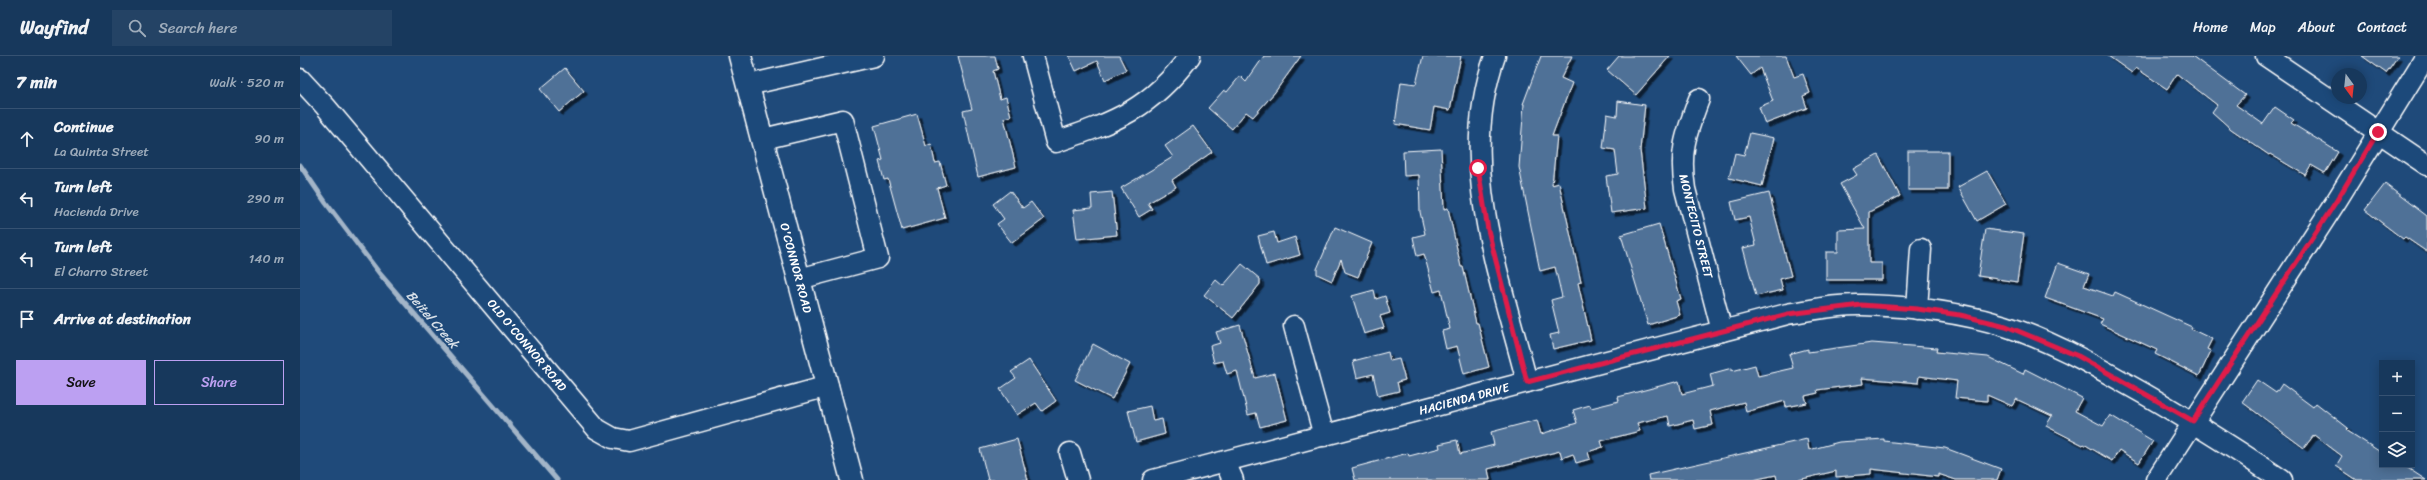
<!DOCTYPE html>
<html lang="en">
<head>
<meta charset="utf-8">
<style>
  :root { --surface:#17385c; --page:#244365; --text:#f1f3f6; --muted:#9eacbb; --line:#365272; --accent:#bca0f2 }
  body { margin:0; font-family:Sriracha,sans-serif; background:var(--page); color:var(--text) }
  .controls { position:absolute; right:12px; bottom:12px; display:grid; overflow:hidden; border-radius:0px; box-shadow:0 2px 10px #0003 }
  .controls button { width:36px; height:36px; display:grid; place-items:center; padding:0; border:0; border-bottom:1px solid var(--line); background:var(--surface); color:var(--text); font:20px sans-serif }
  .compass { position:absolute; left:2031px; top:12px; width:36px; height:36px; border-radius:50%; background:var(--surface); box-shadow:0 2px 10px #0003; rotate:165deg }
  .stop { position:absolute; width:12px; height:12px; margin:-9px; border:3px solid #e11d48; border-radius:50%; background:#fff }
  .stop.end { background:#e11d48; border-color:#fff; box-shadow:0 1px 4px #0008 }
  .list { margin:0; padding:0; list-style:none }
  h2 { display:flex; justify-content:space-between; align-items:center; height:52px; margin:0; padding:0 16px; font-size:17px }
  h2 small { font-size:13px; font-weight:400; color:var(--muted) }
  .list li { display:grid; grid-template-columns:26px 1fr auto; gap:12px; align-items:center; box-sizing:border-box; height:60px; padding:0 16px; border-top:1px solid var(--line) }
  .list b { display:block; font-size:15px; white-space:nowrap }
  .list p { margin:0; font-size:13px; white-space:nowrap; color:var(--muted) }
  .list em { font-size:13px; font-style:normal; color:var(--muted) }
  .actions { display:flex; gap:8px; padding:12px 16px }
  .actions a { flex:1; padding:9px 0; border:1px solid var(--accent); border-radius:0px; text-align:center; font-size:14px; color:var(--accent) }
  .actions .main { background:var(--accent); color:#111 }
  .icon { flex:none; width:22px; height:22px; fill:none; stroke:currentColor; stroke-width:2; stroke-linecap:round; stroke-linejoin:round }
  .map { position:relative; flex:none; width:2127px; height:424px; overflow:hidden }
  header { display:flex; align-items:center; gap:24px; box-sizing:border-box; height:56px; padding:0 20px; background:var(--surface); border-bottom:1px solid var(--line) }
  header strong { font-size:19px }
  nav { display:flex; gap:22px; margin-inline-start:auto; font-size:14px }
  .search { width:280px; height:36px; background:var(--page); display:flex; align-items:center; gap:10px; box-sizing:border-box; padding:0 14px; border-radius:0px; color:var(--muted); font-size:15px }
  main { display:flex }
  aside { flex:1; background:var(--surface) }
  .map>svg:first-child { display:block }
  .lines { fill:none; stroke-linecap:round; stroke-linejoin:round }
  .stream { stroke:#a3b5c8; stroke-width:5 }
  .building { fill:#507197; stroke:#fff; filter:url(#shadow) }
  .minor-casing { stroke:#fff; stroke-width:23 }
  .major-casing { stroke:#fff; stroke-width:25 }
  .minor { stroke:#1f4a7a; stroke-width:20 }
  .major { stroke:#1f4a7a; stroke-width:22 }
  .route { stroke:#e11d48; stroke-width:5 }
  .labels { text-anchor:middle; stroke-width:3.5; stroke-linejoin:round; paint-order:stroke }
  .street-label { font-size:12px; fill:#fff; stroke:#1f4a7a }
  .water-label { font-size:13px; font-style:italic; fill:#d8e0e8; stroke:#1f4a7a }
</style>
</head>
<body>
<header>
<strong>Wayfind</strong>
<div class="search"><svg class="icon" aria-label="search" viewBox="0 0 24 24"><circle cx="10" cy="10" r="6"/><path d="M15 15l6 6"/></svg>Search here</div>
<nav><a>Home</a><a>Map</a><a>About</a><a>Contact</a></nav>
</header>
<main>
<aside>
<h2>7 min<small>Walk · 520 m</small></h2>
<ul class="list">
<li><svg class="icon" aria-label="ahead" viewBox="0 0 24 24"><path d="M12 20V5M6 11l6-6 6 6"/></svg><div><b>Continue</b><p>La Quinta Street</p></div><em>90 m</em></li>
<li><svg class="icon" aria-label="left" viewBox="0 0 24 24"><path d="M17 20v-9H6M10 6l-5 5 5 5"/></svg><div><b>Turn left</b><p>Hacienda Drive</p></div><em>290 m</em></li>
<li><svg class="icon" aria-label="left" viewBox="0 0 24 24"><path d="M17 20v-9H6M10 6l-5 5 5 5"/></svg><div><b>Turn left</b><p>El Charro Street</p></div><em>140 m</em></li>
<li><svg class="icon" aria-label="arrive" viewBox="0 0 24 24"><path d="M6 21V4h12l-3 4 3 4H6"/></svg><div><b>Arrive at destination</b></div></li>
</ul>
<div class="actions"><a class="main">Save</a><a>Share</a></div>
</aside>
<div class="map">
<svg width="2127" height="424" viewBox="0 0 2127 424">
  <defs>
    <filter id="shadow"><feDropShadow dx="3.5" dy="3.5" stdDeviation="0" flood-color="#0009"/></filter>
  </defs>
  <rect width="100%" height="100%" fill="#1f4a7a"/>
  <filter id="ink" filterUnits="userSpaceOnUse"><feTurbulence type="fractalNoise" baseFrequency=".025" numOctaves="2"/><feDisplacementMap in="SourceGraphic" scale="8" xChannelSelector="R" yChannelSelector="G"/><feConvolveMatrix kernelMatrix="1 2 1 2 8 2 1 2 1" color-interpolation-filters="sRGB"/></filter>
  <g filter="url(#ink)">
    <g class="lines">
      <path class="stream" d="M0,109L26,147L80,218L257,424"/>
    </g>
    <g class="building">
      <path d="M658,0H695L698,13L693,15L700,43L706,41L711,60L704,62L716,111L678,121L663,55L672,53Z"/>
      <path d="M769,0H819L826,14L805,24L797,5L776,15Z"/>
      <path d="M964,0H1001L975,36L953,61L946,56L932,73L908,52L924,34L927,36L940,20L946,26Z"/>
      <path d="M1123,0H1161L1150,54L1134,51L1130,74L1095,68L1101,26L1116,28Z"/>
      <path d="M1241,0H1272L1261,22L1272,27L1252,80H1257L1252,129L1259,127L1281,226L1278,227L1291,284L1253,293L1250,279L1259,277L1251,244L1262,241L1255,211L1240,215L1219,111L1224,48H1223Z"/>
      <path d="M1319,0H1370L1336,39L1307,14Z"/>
      <path d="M1436,0H1486L1494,21L1503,18L1510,37L1503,40L1507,52L1465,68L1459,51L1473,45L1460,12L1451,19Z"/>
      <path d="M1808,0H1892L1945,39L1936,49L1963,68L1975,51L1994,64L1991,67L2038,96L2025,117L2011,109L2005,119L1970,98L1969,99L1931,73L1912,56L1917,49L1877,18L1867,33L1836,12L1832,17Z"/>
      <path d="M2062,0H2098L2086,17Z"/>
      <path d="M265,12L284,35L259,56L240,33Z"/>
      <path d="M1318,45L1345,49L1340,94L1347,152L1311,157L1306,120L1318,118L1315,94L1303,92L1307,58L1317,60Z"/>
      <path d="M617,58L626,90L631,88L635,107L640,106L646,129L637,132L645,162L602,174L588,123L584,124L579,105L583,104L574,70Z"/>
      <path d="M893,70L912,96L872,124L876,131L848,147L852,153L839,161L821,132L873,101L865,90Z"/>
      <path d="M1450,77L1474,82L1462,130L1429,122L1435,97L1444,99Z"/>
      <path d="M1141,93L1144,153L1148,152L1161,211H1163L1176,267H1178L1189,311L1164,318L1157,290L1146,293L1142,275L1150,273L1141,234L1134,236L1124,198L1117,200L1113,181L1125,178L1120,156L1119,119L1104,120L1103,95Z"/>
      <rect x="1608" y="95" width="40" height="39"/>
      <path d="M1578,99L1600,140L1569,156V207H1582V224H1526V196H1538V174L1565,173L1540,128L1557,119L1553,113Z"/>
      <path d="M1687,115L1706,148L1677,165L1658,131Z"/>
      <path d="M2085,128L2127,160V196L2105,181L2103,183L2065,154Z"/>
      <path d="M710,135L723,152L731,146L744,163L712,187L697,168L704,163L693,148Z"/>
      <path d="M812,136L817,179L777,183L773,154L792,152L791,138Z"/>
      <path d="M1469,137L1491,220L1480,223L1483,234L1456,240L1443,192L1456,189L1449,161L1435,164L1431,146Z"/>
      <path d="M1359,168L1381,243L1376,245L1380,259L1348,269L1321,179Z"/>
      <path d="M1035,171L1072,187L1058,221L1045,216L1041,203L1032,225L1017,218V213Z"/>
      <path d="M1685,173L1724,178L1717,226L1678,220Z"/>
      <path d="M974,176L977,187L995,181L1000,199L966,209L958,180Z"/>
      <path d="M1758,207L1789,218L1784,230L1813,240L1815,236L1892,271L1891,273L1912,283L1907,293L1911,295L1899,320L1855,298L1857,294L1800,268L1803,263L1745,242Z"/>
      <path d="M942,208L960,223V228L933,262L904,239L916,224L923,230Z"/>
      <path d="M1074,234L1076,243L1085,240L1090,257L1080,260L1084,272L1064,278L1052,240Z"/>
      <path d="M940,269L955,322L975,317L987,364L960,371L956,357L948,359L937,315L927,318L923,305L914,307L910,290L920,287L916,276Z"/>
      <path d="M1572,287L1637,292L1636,296L1688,301L1723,318L1725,313L1782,342L1775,355L1803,370L1810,359L1853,385L1839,407L1819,394L1812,405L1784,388L1783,389L1746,370L1752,360L1716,343L1712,350L1687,339V345L1655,342L1657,325L1619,320L1618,327L1562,322L1563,328L1517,334L1518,337L1505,340L1507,347L1486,351L1485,345L1446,356L1444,346L1410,355L1413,369L1395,373L1393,364L1370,370L1368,360L1337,367L1340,375L1301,385L1303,391L1288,396L1290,403L1276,407L1273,398L1262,402L1260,395L1188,413L1190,424H1055L1052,412L1108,397L1109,400L1140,392L1139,388L1157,384L1160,398L1194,389L1191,376L1237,364L1241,378L1277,367L1273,354L1290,349L1291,352L1319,345L1318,341L1379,325L1382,338L1413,330L1410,318L1432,312V315L1455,309L1458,320L1493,312L1489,298L1508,293V296Z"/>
      <path d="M793,288L830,308L812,343L775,324Z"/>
      <path d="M1088,296L1090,305L1099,303L1105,324L1097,326L1099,335L1078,340L1073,318L1057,322L1053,305Z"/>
      <path d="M729,304L756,345L742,355L736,347L717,359L700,333L716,322L711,316Z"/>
      <path d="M1957,324L1976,337L1982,328L2013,351L2016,347L2048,372L2046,374L2082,397V409H2103L2126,424H2057L2036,410L2042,400L2014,379L2004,392L1942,346Z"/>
      <path d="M850,350L853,365L862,363L865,378L836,386L828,355Z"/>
      <path d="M717,383L728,424H688L680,393Z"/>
      <path d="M1507,383L1509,394L1539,386L1584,383V385L1645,392L1701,413L1697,424H1656L1638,418V421L1571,413V418L1536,421V415L1498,424H1477L1476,419L1453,424H1349L1348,419Z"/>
    </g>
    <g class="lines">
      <defs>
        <g id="minor">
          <path d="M733,0L756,86C817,65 850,53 890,0"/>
          <path d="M1195,0C1156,110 1200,219 1227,326"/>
          <path d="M1966,0L2127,109"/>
          <path d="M0,23L25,50L297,373L313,382L329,385L528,330"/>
          <path d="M448,29L574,0"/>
          <path d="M1399,43C1386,78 1379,95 1385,133L1422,275"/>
          <path d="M463,83L543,64L578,202L499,223"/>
          <path d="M1617,253L1621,193"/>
          <path d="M994,270L1024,380"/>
          <path d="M770,397L778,424"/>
          <path d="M925,406L933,424"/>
          <path d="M853,424L1487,258C1512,254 1537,248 1562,249C1610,250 1660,256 1705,270C1748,284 1787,305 1825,327C1879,357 1931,390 1982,424"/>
          <path d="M1856,424L2037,144L2126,0"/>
        </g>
        <path id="major" d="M440,0L552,424"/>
      </defs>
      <use href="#minor" class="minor-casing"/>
      <use href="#major" class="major-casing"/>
      <use href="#minor" class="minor"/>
      <use href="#major" class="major"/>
    </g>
  </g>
  <g class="lines" filter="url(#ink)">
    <path class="route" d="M1178,112L1188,174L1227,326L1488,258L1561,249L1617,253L1660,259L1706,270L1778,300L1893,365L2037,144L2078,76"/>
  </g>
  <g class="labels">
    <g class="street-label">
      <text transform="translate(1396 170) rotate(76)" y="4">MONTECITO STREET</text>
      <text transform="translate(496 212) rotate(75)" y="4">O'CONNOR ROAD</text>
      <text transform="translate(227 289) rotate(50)" y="4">OLD O'CONNOR ROAD</text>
      <text transform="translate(1164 343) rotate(-15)" y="4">HACIENDA DRIVE</text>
    </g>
    <g class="water-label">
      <text transform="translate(133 263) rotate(49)" y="5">Beitel Creek</text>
    </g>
  </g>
</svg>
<div class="controls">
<button>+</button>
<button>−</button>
<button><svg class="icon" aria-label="layers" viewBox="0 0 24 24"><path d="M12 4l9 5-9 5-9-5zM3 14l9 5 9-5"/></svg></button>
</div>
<svg class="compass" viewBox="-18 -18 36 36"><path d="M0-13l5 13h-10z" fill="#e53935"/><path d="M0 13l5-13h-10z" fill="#9eacbb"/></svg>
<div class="stop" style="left:1178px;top:112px"></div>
<div class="stop end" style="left:2078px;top:76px"></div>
</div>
</main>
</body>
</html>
